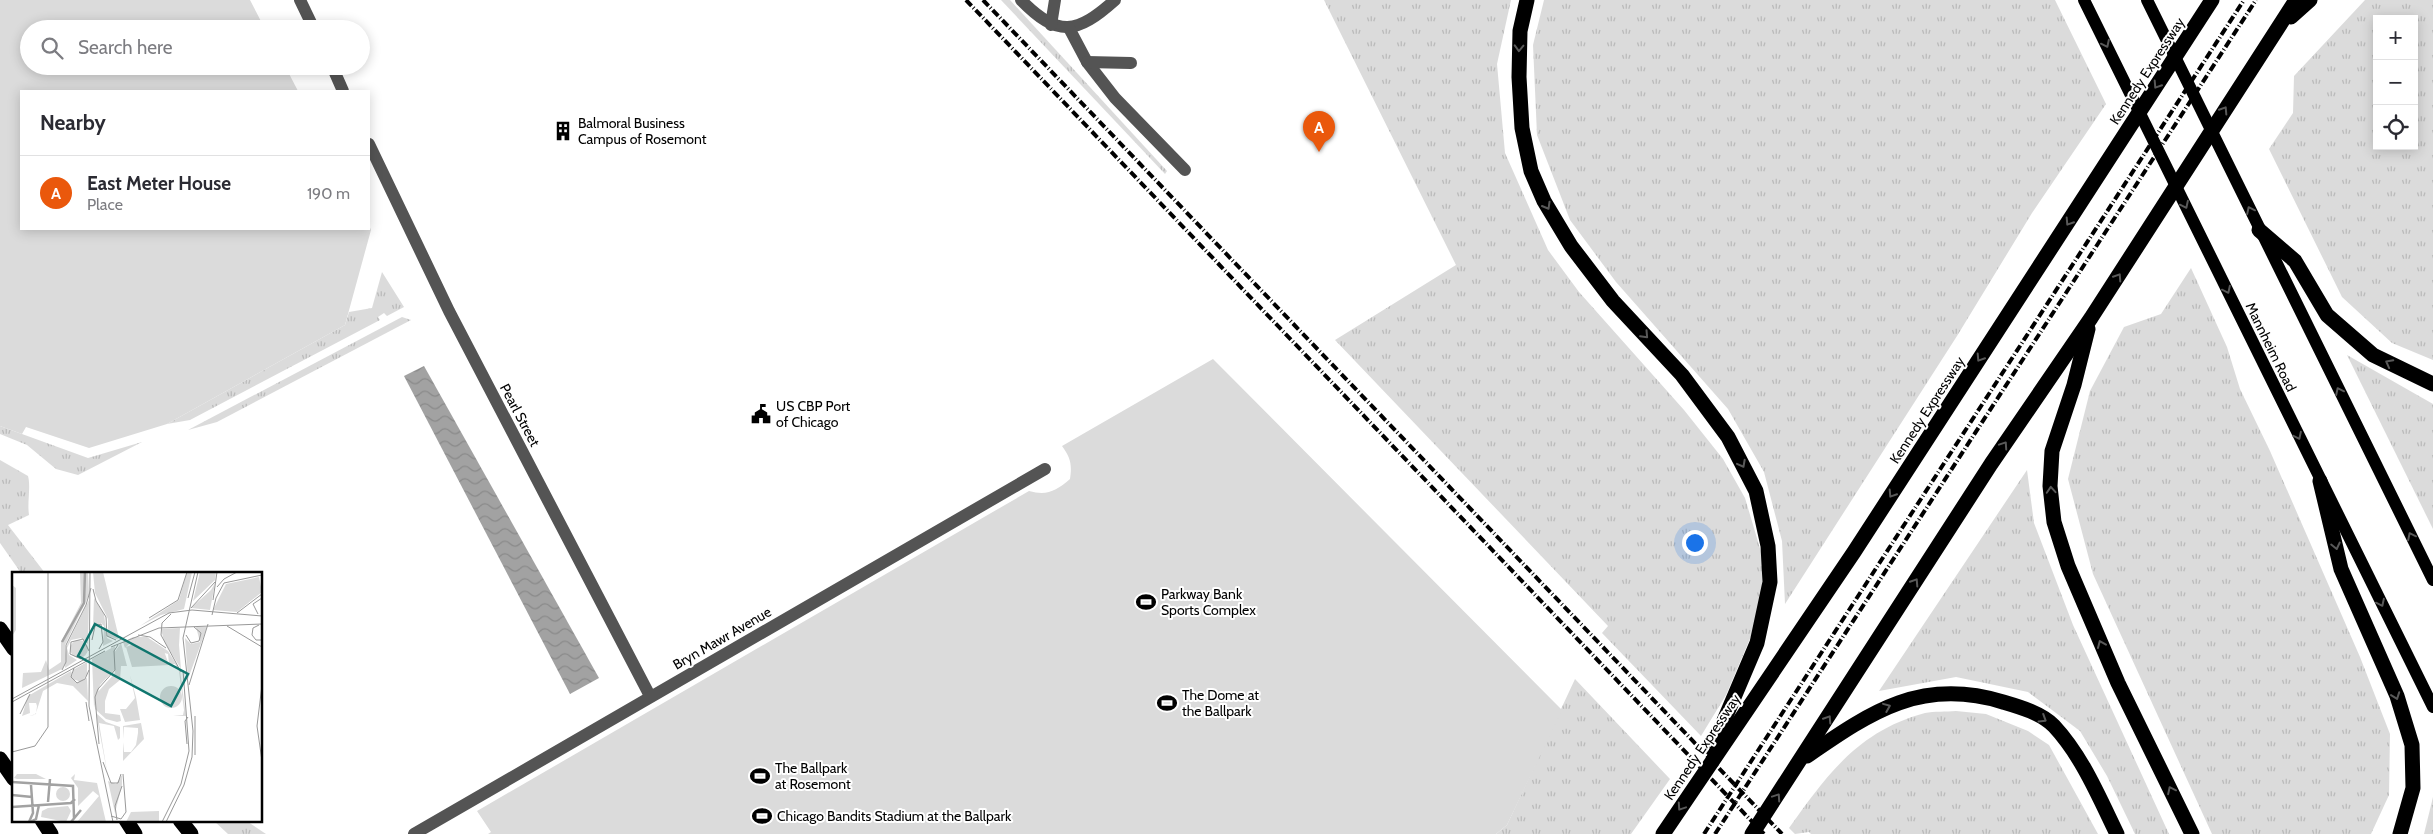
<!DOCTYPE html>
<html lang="en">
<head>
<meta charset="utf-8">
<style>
  :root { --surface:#fff; --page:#f7f7f7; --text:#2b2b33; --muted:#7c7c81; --line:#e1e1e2; --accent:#ea580c }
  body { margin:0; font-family:Cabin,sans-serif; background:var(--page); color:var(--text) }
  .controls { position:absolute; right:15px; top:15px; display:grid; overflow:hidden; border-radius:0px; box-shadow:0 2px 12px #0003 }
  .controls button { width:45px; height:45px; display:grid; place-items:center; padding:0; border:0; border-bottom:1px solid var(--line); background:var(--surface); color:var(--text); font:25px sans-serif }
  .you { position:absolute; left:1694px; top:542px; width:18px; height:18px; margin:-12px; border:4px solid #fff; border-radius:50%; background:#1a73e8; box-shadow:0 0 0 8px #1a73e833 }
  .badge { display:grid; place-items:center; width:32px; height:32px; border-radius:50%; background:var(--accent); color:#fff; font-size:16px; font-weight:700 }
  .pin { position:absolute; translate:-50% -41px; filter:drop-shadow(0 1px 2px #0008) }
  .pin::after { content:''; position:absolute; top:26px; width:18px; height:15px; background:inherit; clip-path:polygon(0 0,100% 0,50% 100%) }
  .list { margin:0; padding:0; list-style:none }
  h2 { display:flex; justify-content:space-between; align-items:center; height:65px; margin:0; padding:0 20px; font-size:21px }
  h2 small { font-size:16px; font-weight:400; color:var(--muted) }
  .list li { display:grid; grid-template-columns:32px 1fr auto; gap:15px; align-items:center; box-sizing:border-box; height:75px; padding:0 20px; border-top:1px solid var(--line) }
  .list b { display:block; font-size:19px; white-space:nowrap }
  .list p { margin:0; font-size:16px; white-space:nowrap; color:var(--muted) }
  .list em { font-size:16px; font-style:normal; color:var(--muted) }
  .icon { flex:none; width:28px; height:28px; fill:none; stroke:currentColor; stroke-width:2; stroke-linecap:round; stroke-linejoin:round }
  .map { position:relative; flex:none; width:2433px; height:834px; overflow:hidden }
  .search { position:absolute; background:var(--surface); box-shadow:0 2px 12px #0003; left:20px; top:20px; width:350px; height:55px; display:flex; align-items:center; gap:12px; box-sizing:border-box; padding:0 18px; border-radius:28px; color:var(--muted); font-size:19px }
  .panel { position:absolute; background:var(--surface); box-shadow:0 2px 12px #0003; left:20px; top:90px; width:350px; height:140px; border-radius:0px }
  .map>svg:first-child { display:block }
  .grass { fill:url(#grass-tufts); fill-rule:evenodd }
  .garden { fill:#dbdbdb }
  .water { fill:url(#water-waves) }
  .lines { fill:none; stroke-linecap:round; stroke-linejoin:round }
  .minor { stroke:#545454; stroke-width:12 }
  .major { stroke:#000; stroke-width:12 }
  .highway { stroke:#000; stroke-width:15 }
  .rail { stroke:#000; stroke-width:4; stroke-dasharray:8 2.5 1 2.5; stroke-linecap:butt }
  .oneway { stroke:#595959 }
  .labels { text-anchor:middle; stroke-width:4; stroke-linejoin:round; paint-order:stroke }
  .street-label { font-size:14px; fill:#000; stroke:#fff }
  .poi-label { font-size:14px; fill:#000; stroke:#fff; text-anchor:start }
  .inset-river { fill:none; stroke:#a2a2a2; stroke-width:2.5 }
  .inset-road { fill:none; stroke:#999; stroke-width:1 }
  .view { fill:#0f766e; fill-opacity:0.15; stroke:#0f766e; stroke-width:2.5 }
  .inset-edge { fill:none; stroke:#000; stroke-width:2.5 }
</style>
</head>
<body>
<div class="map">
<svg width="2433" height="834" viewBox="0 0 2433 834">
  <defs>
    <pattern id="grass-tufts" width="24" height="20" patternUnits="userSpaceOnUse" patternTransform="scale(1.25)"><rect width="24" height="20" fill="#dbdbdb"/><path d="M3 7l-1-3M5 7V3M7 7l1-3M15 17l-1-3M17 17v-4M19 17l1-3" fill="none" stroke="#bababa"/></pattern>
    <pattern id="water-waves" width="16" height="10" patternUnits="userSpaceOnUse" patternTransform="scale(1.25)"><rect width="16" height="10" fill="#a2a2a2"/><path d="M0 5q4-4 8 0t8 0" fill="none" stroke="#8a8a8a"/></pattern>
  </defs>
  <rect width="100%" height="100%" fill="#fff"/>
  <g class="grass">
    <path d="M1001,0H1010L1167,171L1165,174Z"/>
    <path d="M1324,0H1511L1497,64L1505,153L1548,250L1579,292L1684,410L1723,459L1745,498L1762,555V599L1752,634L1726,695L1701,736L1602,633L1608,626L1335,340L1456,265Z"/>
    <path d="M1544,0H2055L2106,104L2032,213L1957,336L1785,604L1782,541L1764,472L1728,409L1616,282L1570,220L1537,135L1533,45Z"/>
    <path d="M2365,0H2433V360L2392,343L2342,297L2269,149L2293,113L2294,76ZM2377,19H2414V146H2377Z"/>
    <path d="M2191,268L2227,347L2240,389L2270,451L2360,657L2390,734L2389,795L2371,834H2212L2093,574L2068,479L2090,391L2124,327L2161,314Z"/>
    <path d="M382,272L404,307L387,316L384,313L378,317L380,320L190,420L167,424L345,325L349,312L372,308Z"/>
    <path d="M402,317L411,320L217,422L188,430Z"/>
    <path d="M2347,355L2433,404V529Z"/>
    <path d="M0,426L88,458L142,442L78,475L56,469L27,445L0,434Z"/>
    <path d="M0,460L28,476C31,487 27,502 29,515L8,525L45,573H21L0,543Z"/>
    <path d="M2027,470L2034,523L2073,625L2169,834H2135L2107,776L2080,731L2028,692L1956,677L1879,691Z"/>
    <path d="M1575,679L1670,779L1631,834H1496L1507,825Z"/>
    <path d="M1956,711L1986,714L2028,731L2049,745L2098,834H1811L1809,832L1795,834L1789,828C1827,775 1858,731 1925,713C1934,711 1946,712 1956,711Z"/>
    <path d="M2433,797V834H2424Z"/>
    <path d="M213,820H245L266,834H228Z"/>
  </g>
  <g class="garden">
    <path d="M0,0H250L265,29H29V66H285L298,91H21V229H369V225L371,230L345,325L167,424L89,448L26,427L22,434L0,426Z"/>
    <path d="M1213,359L1562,710L1507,825L1496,834H488L491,832L477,811L1029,491C1047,496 1056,491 1070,479C1072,465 1071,458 1062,446Z"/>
  </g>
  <path class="water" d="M424,366L599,678L570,694L404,376Z"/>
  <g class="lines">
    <g class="minor">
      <path d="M300,0L314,29"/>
      <path d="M1021,0C1058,38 1077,34 1115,0"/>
      <path d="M1051,25L1055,0"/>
      <path d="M1069,28L1087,62L1115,98L1185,170"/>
      <path d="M1087,62L1131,63"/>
      <path d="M332,66L343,91"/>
      <path d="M369,144L449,311L650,696"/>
      <path d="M414,834L1045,469"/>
    </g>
    <g class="major">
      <path d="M2084,0L2433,707"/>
      <path d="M2147,0L2433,580"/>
    </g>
    <g class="highway">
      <path d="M1527,0L1520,31L1519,77L1522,128L1531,171L1544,201L1571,246L1613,301L1682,375L1728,437L1756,491L1768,546L1770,582L1757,643L1712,749"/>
      <path d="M2291,17L2310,0"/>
      <path d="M2259,230L2295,261L2327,315L2373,355L2433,384"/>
      <path d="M2088,329L2074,385L2052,451L2050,486L2054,522L2068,566L2118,683L2192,834"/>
      <path d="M2320,481L2341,569L2397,696L2412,745L2413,788L2400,834"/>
      <path d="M0,629L14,649"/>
      <path d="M1807,756C1871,712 1921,677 2003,702C2020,707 2041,713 2054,726C2082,756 2099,797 2117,834"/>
      <path d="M0,759L14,779"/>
      <path d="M42,820L51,834"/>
      <path d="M126,820L135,834"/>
      <path d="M180,820L191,834"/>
      <path d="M1663,834L1854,552L2212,0"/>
      <path d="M1752,834L1991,464L2091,318L2296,0"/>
    </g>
    <g class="rail">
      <path d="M966,0L1764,834"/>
      <path d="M983,0L1782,834"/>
      <path d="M1704,834L2244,0"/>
      <path d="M1715,834L2256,0"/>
    </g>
  </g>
  <defs><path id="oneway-chevron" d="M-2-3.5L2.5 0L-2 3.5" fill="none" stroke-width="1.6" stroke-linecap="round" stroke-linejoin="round" transform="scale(1.25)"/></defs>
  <g class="oneway">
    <use href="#oneway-chevron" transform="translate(2106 44) rotate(64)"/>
    <use href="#oneway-chevron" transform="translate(1519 48) rotate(92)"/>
    <use href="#oneway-chevron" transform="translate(2157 85) rotate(123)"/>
    <use href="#oneway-chevron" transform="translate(2224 110) rotate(-57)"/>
    <use href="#oneway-chevron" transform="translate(2185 205) rotate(64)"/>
    <use href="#oneway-chevron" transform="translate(1547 206) rotate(60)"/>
    <use href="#oneway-chevron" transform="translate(2250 210) rotate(-116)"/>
    <use href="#oneway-chevron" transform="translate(2069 222) rotate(123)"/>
    <use href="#oneway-chevron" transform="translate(2118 277) rotate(-57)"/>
    <use href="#oneway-chevron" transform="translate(2227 290) rotate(64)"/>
    <use href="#oneway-chevron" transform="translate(1645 335) rotate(47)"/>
    <use href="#oneway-chevron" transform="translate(1980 358) rotate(123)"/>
    <use href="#oneway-chevron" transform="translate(2389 363) rotate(-152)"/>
    <use href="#oneway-chevron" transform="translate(2339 391) rotate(-116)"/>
    <use href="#oneway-chevron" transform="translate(2298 436) rotate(64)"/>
    <use href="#oneway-chevron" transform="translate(2004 445) rotate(-56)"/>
    <use href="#oneway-chevron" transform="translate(1742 464) rotate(62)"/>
    <use href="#oneway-chevron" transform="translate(2051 490) rotate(-94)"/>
    <use href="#oneway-chevron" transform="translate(1892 494) rotate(123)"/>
    <use href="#oneway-chevron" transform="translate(2411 536) rotate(-116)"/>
    <use href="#oneway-chevron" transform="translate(2336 546) rotate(77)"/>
    <use href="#oneway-chevron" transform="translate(1915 582) rotate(-57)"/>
    <use href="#oneway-chevron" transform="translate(2381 603) rotate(64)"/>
    <use href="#oneway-chevron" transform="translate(2101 644) rotate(-113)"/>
    <use href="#oneway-chevron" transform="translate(2396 696) rotate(70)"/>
    <use href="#oneway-chevron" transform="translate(1887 707) rotate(-22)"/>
    <use href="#oneway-chevron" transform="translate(1828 719) rotate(-57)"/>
    <use href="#oneway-chevron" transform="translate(2043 719) rotate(32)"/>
    <use href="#oneway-chevron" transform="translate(2171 790) rotate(-116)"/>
    <use href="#oneway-chevron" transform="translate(1777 797) rotate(-56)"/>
    <use href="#oneway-chevron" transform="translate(1681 807) rotate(124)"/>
  </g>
  <defs>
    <symbol id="building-bare" viewBox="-9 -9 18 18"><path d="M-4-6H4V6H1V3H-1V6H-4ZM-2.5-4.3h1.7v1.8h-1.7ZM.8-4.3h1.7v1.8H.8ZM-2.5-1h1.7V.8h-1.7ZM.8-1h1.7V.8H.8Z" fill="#000" stroke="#fff" stroke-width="2.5" paint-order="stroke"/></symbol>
    <symbol id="civic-bare" viewBox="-9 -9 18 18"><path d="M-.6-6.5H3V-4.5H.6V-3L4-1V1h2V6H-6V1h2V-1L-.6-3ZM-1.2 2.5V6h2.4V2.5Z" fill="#000" stroke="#fff" stroke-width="2.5" paint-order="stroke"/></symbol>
    <symbol id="stadium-bare" viewBox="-9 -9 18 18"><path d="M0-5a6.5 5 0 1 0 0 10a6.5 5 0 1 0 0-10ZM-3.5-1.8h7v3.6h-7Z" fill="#000" stroke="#fff" stroke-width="2.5" paint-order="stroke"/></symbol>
  </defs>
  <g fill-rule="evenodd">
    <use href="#building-bare" x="549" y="117" width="28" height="28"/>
    <use href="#civic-bare" x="747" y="400" width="28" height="28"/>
    <use href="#stadium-bare" x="1132" y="588" width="28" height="28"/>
    <use href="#stadium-bare" x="1153" y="689" width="28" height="28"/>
    <use href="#stadium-bare" x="746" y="762" width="28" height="28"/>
    <use href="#stadium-bare" x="748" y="802" width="28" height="28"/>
  </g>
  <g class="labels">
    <g class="street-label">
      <text transform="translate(2147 71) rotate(-57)" y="5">Kennedy Expressway</text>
      <text transform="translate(2271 347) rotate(64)" y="5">Mannheim Road</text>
      <text transform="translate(1927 410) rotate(-57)" y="5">Kennedy Expressway</text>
      <text transform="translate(520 415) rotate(62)" y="5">Pearl Street</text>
      <text transform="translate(722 638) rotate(-30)" y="5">Bryn Mawr Avenue</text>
      <text transform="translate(1702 747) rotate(-56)" y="5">Kennedy Expressway</text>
    </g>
    <g class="poi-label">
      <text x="578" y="128">Balmoral Business<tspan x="578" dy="16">Campus of Rosemont</tspan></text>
      <text x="776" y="411">US CBP Port<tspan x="776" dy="16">of Chicago</tspan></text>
      <text x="1161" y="599">Parkway Bank<tspan x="1161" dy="16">Sports Complex</tspan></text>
      <text x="1182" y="700">The Dome at<tspan x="1182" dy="16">the Ballpark</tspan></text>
      <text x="775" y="773">The Ballpark<tspan x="775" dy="16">at Rosemont</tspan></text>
      <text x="777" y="821">Chicago Bandits Stadium at the Ballpark</text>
    </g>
  </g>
  <g transform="translate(12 572)">
    <rect width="250" height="250" fill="#fff"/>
    <path d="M68,0H76L77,23L53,73L54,90L50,97L10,116L11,101L29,100L34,88L37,98L49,90V70L69,31ZM81,0H91L107,66L105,67L96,64V47L83,21ZM175,0H180L172,37L149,43L128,54L167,28ZM188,0H204L203,8L181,29ZM247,5L250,20L225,40L201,38L214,12ZM203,11L198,38L179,36L199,18ZM0,13L4,16V58L0,64ZM82,26L92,42L95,66L101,69L91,74L92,54L89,51L81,55ZM77,28L76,72L69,66L59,68L55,76L57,83L65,88L53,96L54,75ZM184,55H195L176,107L173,66L179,72L188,70ZM168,56L167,73L169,97L152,69L149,57ZM121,65H135L156,79L168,98L174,144H161L171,143L172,138L167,99L163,92H157L156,82L118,71L113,76L111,70ZM58 77a9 9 0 1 1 18 0a9 9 0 1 1-18 0ZM109,71L115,94H109L108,108L97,117L93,129V141L108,143L109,149L105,150L94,147L83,137L85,121L103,101L102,81ZM103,74V97L88,113L82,136L80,87ZM75,90V103L69,110L61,107V98ZM59,99L64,111L75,106L76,129L61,114L45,111L31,119L24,141L22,143L17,144L24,142L25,134L24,131H17L18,141L10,144L16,124ZM118,103L124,125L128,148L113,150L108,137H114L123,126ZM84,141L94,150L108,155V166L106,168L102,154L87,151L96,205ZM129,151L132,167L111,189V170L112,180H119L124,173L126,161V156L112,155V167L111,154ZM5,202H24L34,207H5L2,206ZM63,202L62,208L85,211L94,250H65L87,224L81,219L66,234V216L59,206ZM110,203V213L103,241L96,209L104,212ZM44 222a7 7 0 1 1 14 0a7 7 0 1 1-14 0ZM56,234L59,239L54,250L29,245L30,239L36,236ZM147,239V250H114L119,240Z" fill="#dbdbdb"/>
    <path d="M127,70L152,79L157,93L120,95L114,75ZM148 125a11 11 0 1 1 22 0a11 11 0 1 1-22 0Z" fill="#dbdbdb"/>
    <path class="inset-river" d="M50,70L72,31L73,0M0,210L61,214L62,246M0,223L20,225M36,230L38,207M0,235L59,231L63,227M17,250L21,241L19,213M18,250L24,247L27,233M59,250L69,238"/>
    <path class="inset-road" d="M78,0L77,134L101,250M205,15L212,7L225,0M81,17L84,29L94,45L95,64L104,68M176,26L183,0M201,28L205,0M179,36L203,10M225,41L250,22M159,42L150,51L149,63L169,100M246,42L241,32L250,26M200,43L204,26L212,11L250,3M137,46L166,28L175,0M247,53L241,56L240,63L244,68H250M215,54L250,75M126,63L138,65L154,76M174,63L179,71L187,69L189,61L182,55M80,68L83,54L89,52L91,70L87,77M99,75L147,56L250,52M69,87L58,82L59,70L71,67L77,79M62,96L59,105L65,111L73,107L77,98M50,98L54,90V73L74,33L79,16M177,113L196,52M250,113L245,154L250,189M0,127L157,41L180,38L250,44M0,130L93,79M74,130L77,149M8,142L18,122M87,172L83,125L86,117L103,98L102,79L106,73M175,172L173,149L176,145M0,180L23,174L36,155V0M183,183V144M91,190L99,211H106L109,202M99,244L109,247L114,240L111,202M105,248L103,234L110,214M150,250L169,212L177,179L171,98M154,250L172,213L180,185L181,159L171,66L186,0"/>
    <path class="view" d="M83,52L176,102L159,134L66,84Z"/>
    <rect width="250" height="250" class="inset-edge"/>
  </g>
</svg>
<div class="controls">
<button>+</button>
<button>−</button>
<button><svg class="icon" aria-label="locate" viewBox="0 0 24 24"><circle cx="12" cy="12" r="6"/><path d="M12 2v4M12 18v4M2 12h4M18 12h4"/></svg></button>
</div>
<div class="you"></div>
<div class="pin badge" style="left:1319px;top:152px">A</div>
<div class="search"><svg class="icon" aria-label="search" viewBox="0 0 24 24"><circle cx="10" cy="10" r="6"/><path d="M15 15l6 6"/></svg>Search here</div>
<section class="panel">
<h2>Nearby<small></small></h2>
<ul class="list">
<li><span class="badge">A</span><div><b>East Meter House</b><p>Place</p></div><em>190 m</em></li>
</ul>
</section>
</div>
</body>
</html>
